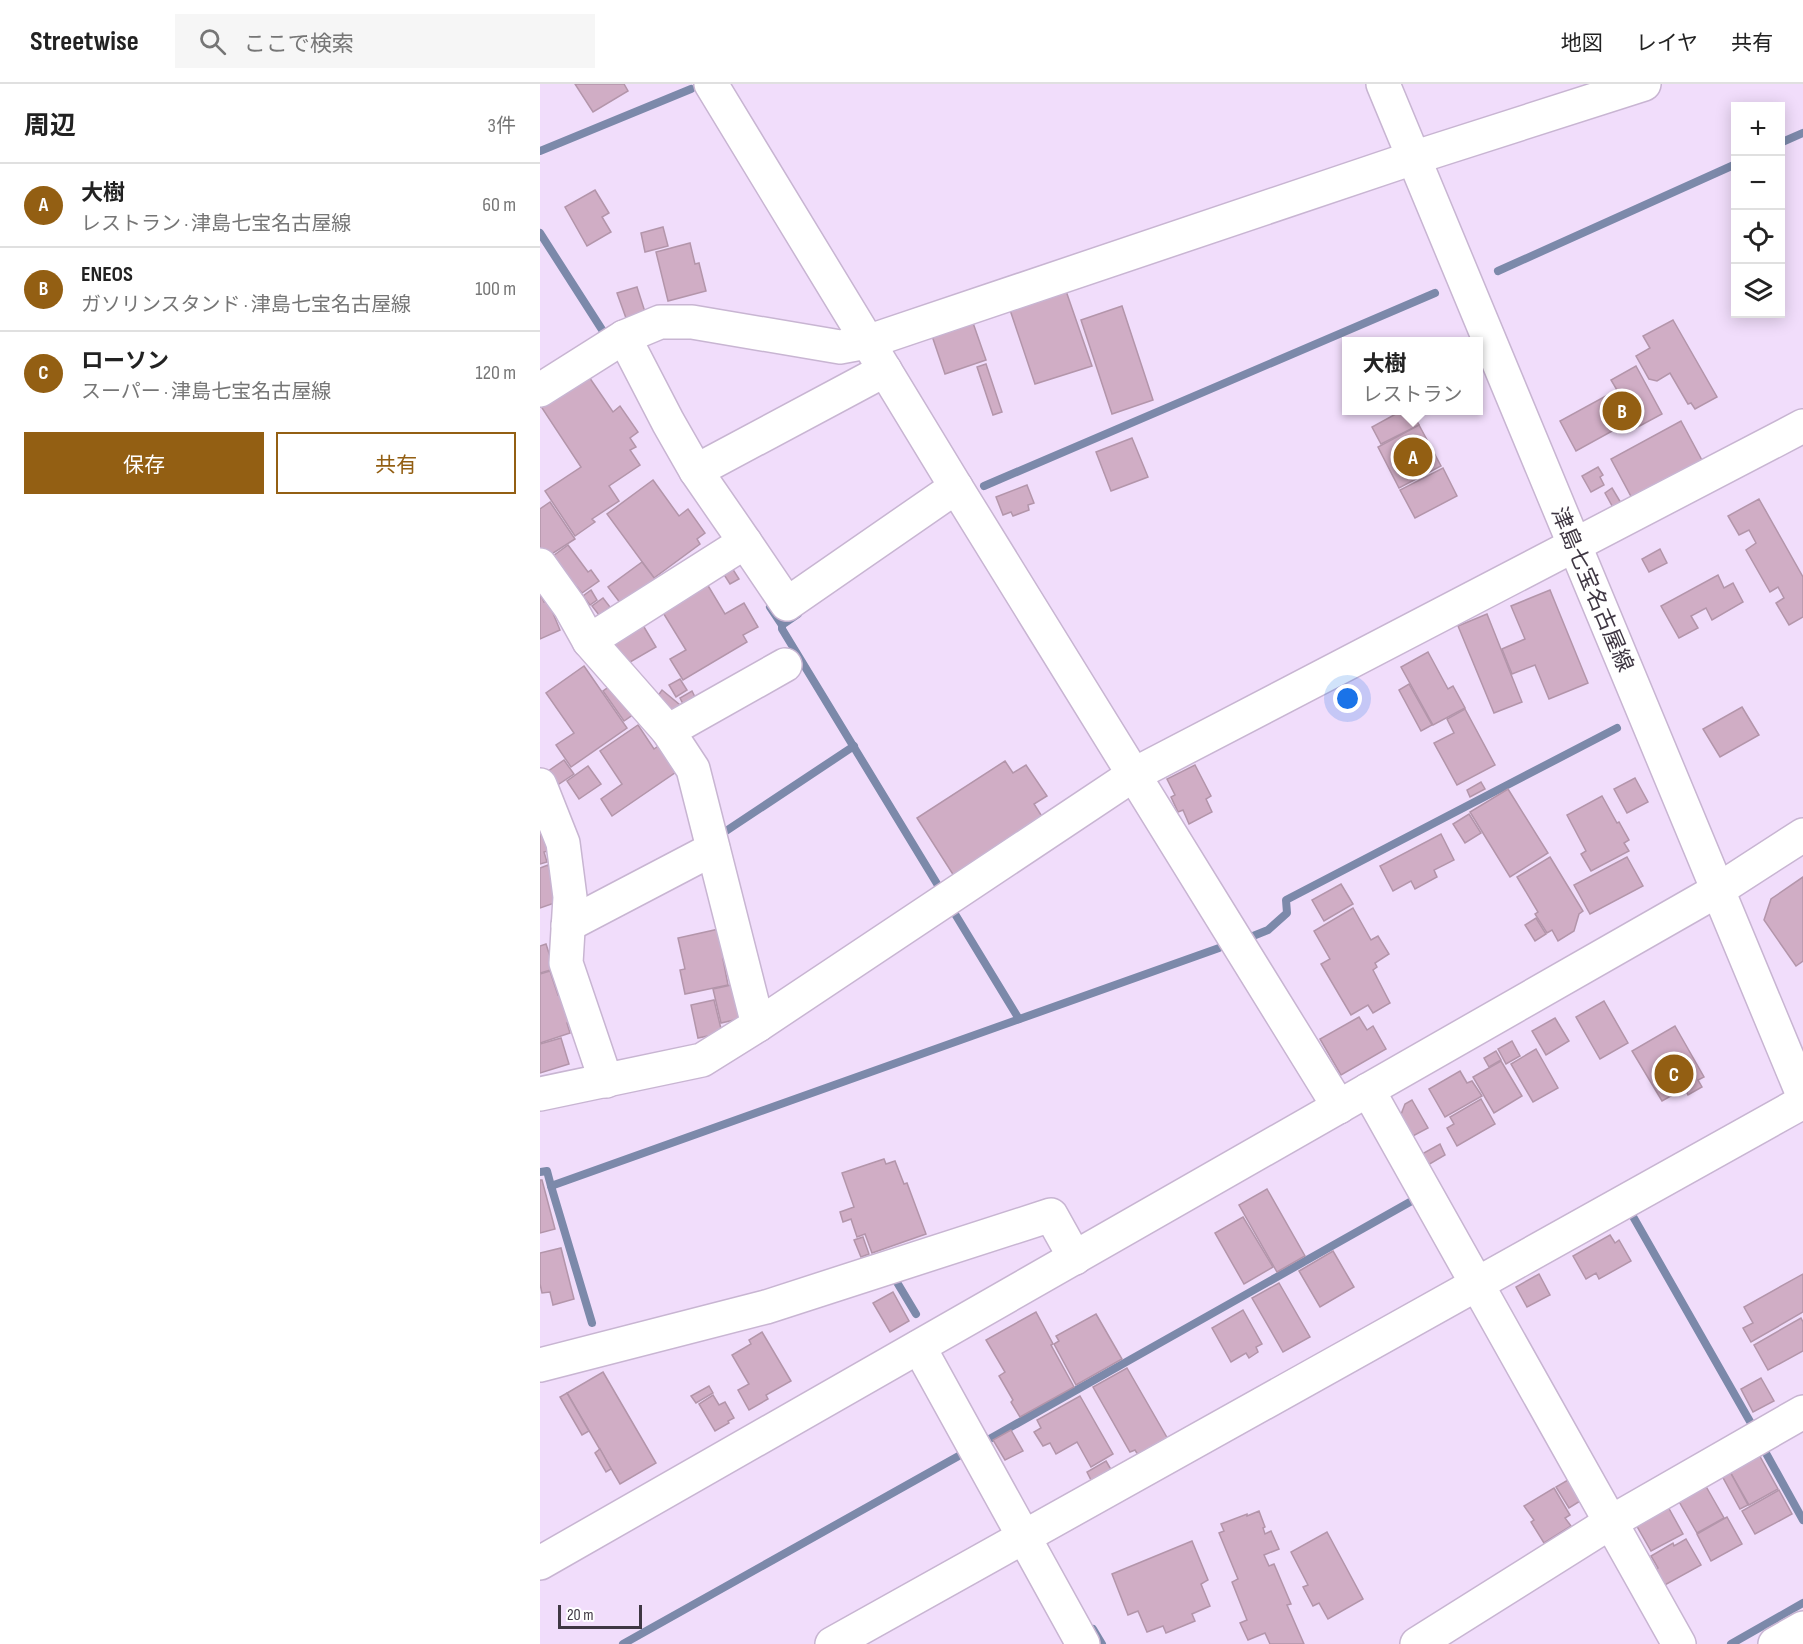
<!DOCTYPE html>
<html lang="ja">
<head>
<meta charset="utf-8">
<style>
  :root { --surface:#fff; --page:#f6f6f6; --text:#222; --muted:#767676; --line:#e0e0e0; --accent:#935f13 }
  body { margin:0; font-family:"Sofia Sans Condensed","Noto Sans JP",sans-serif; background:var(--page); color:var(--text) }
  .controls { position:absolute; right:18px; top:18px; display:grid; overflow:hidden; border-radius:0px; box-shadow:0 3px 15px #0003 }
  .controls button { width:54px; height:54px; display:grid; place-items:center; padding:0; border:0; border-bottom:2px solid var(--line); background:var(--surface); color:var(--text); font:30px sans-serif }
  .scale { position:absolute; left:18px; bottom:15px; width:84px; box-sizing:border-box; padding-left:6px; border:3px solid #3f3743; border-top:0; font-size:16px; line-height:21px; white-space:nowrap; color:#3f3743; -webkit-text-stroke:4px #fff; paint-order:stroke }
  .you { position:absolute; left:808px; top:615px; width:21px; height:21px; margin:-15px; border:4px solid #fff; border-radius:50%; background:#1a73e8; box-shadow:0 0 0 9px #1a73e833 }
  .badge { display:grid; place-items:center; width:39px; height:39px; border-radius:50%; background:var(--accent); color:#fff; font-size:20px; font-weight:700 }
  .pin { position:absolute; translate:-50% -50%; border:3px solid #fff; box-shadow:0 2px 6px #0006 }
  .popup { position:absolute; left:802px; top:253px; width:141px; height:78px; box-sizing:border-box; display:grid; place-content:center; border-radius:0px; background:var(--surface); filter:drop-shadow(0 2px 4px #0005); font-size:20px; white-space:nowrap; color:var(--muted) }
  .popup b { font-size:22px; color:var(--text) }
  .popup::after { content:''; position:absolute; left:50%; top:100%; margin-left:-12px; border:12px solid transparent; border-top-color:var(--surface) }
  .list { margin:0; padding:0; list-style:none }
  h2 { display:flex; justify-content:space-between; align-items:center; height:78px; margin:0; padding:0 24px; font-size:26px }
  h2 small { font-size:20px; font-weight:400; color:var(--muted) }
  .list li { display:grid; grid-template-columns:39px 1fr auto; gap:18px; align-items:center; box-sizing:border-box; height:84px; padding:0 24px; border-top:2px solid var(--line) }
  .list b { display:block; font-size:22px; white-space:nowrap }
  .list p { margin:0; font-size:20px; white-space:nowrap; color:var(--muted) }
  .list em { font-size:20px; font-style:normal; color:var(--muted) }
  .actions { display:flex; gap:12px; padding:18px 24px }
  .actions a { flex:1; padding:14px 0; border:2px solid var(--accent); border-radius:0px; text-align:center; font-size:21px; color:var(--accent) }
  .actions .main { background:var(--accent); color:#fff }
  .icon { flex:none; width:33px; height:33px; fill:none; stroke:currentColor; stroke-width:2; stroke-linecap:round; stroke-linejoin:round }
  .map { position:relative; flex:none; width:1263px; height:1560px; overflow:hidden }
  header { display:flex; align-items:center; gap:36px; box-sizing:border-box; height:84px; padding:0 30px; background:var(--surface); border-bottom:2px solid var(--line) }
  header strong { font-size:28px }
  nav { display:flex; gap:33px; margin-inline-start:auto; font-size:21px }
  .search { width:420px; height:54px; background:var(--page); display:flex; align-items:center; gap:15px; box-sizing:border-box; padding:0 21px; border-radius:0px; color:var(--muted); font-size:22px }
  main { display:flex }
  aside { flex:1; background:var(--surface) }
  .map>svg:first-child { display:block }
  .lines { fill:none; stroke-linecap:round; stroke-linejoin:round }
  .stream { stroke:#7c89aa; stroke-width:8 }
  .building { fill:#d0adc5; stroke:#b395aa; stroke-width:1.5 }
  .minor-casing { stroke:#c8b5d2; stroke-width:36 }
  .major-casing { stroke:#c8b5d2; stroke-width:36 }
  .minor { stroke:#fff; stroke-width:33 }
  .major { stroke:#fff; stroke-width:33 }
  .labels { text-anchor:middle; stroke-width:5; stroke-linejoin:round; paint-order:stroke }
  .street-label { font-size:22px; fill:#3f3743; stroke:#fff }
</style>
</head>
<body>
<header>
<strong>Streetwise</strong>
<div class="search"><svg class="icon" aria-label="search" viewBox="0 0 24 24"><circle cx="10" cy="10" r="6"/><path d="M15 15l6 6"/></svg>ここで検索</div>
<nav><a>地図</a><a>レイヤ</a><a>共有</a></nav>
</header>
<main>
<aside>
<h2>周辺<small>3件</small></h2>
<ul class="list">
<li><span class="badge">A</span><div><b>大樹</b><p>レストラン · 津島七宝名古屋線</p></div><em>60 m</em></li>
<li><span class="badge">B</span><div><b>ENEOS</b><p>ガソリンスタンド · 津島七宝名古屋線</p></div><em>100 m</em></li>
<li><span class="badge">C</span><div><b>ローソン</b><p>スーパー · 津島七宝名古屋線</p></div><em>120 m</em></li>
</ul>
<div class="actions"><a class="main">保存</a><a>共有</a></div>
</aside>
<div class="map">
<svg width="1263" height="1560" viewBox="0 0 1263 1560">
  <rect width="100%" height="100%" fill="#f1ddfb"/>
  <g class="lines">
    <g class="stream">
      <path d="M1240,59L1263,49"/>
      <path d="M0,67L151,5"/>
      <path d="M0,149L68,255"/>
      <path d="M958,187L1196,80"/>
      <path d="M444,402L895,209"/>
      <path d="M230,523L242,541L258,530"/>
      <path d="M242,541V545L399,803"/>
      <path d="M186,747L314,662"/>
      <path d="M415,830L479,935"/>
      <path d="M713,852L728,846L747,829L746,816L1077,644"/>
      <path d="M0,1088L7,1087L11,1102"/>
      <path d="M1084,1132L1091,1129L1212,1341"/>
      <path d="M352,1190L376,1230"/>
      <path d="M52,1239L11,1102L679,864"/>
      <path d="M446,1357L877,1114"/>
      <path d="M1222,1362L1263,1436"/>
      <path d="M553,1545L562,1560"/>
      <path d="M83,1560L424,1369"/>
      <path d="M1191,1560L1263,1519"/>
    </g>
  </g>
  <g class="building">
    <path d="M35,0H84L88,7L53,28Z"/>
    <path d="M55,106L69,129L62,133L71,148L47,162L25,123Z"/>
    <path d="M123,143L128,162L105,168L101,149Z"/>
    <path d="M150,159L155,180L159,179L166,207L128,217L116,168Z"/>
    <path d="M97,203L105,228L86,234L77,209Z"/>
    <path d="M525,204L552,282L495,300L469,223Z"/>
    <path d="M582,222L613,316L572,330L541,236Z"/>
    <path d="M432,236L446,276L405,290L391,249Z"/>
    <path d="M1133,236L1177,313L1155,325L1151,319L1148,320L1130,289L1117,297L1109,295L1096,272L1110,264L1103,252Z"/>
    <path d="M446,280L462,328L453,331L437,283Z"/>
    <path d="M1096,282L1122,330L1096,344L1092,336L1036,367L1020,337L1077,306L1071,296Z"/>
    <path d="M47,290L73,328L80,322L98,348L90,354L96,363L90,366L100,381L69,402L79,417L52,435L55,438L35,452L5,407L41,383L0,321Z"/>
    <path d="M863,326H871L879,341L841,360L832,343Z"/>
    <path d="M1141,337L1164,380L1094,418L1071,375Z"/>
    <path d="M879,341L901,382L859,404L838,363Z"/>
    <path d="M592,354L608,393L571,407L556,368Z"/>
    <path d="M1058,383L1063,391L1060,393L1064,401L1051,408L1042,392Z"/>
    <path d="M903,384L917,412L875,434L860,406Z"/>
    <path d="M113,396L139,432L148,425L165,449L157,455L160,460L114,494L67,430Z"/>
    <path d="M487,401L494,419L488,421L489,426L473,432L471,428L463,431L456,413Z"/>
    <path d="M1072,404L1084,424L1076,429L1065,409Z"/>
    <path d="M1219,415L1263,493V533L1249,541L1236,519L1244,514L1238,503L1230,508L1206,466L1216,459L1209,446L1199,451L1188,432Z"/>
    <path d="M10,418L35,455L7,473L0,464V425Z"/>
    <path d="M28,461L48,488L51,486L59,497L42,509L37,503L33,506L9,475Z"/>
    <path d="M1120,465L1127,479L1109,488L1102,475Z"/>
    <path d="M102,478L115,495L81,520L68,503Z"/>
    <path d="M192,484L199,495L190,500L183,489Z"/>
    <path d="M1178,491L1184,504L1193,499L1203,518L1172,536L1166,524L1151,532L1158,544L1139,554L1121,522Z"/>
    <path d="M167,500L185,530L204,519L218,543L203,551L207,558L143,596L130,575L146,566L122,527Z"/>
    <path d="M51,506L57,516L50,521L43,512Z"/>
    <path d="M1010,506L1048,599L1009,615L995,581L972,590L962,565L985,555L971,522Z"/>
    <path d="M0,509L4,518L8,517L20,546L0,555Z"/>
    <path d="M63,514L70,523L59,531L52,522Z"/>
    <path d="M947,530L982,618L954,629L918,542Z"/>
    <path d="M101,538L116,563L85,581L70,556Z"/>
    <path d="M888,568L908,605L913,602L925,624L893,641L861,583Z"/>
    <path d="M44,582L87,644L31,683L16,661L34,649L6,609Z"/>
    <path d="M140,595L147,606L136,613L129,601Z"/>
    <path d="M73,600L94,630L84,637L63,607Z"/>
    <path d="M869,600L892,641L881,647L859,606Z"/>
    <path d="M122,606L140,621L135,628L117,613Z"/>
    <path d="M152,607L157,617L145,624L140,614Z"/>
    <path d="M1202,623L1219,651L1180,673L1163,645Z"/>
    <path d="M925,625L955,681L917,701L894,659L914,649L907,635Z"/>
    <path d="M98,641L114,665L121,660L139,686L72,732L61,715L82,700L60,667Z"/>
    <path d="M24,676L34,690L16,702L7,688Z"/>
    <path d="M465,677L473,689L486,681L507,712L494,720L503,734L414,792L377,734Z"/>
    <path d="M655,681L671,712L666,715L672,728L649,740L643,726L638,728L631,713L635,711L627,695Z"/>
    <path d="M48,682L61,700L39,715L27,697Z"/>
    <path d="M1095,694L1108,718L1087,729L1074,705Z"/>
    <path d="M941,698L945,705L930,713L927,706Z"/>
    <path d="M968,705L1008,769L970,793L930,728Z"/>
    <path d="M1062,712L1077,739L1079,738L1089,756L1084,759L1089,767L1051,787L1041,770L1046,767L1027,731Z"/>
    <path d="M929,730L941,749L925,759L913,740Z"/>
    <path d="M6,749L11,766L4,768L7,778L0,780V750Z"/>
    <path d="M901,750L914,776L894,786L897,793L875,805L871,797L853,807L840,782Z"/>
    <path d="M1010,773L1043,827L1039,830L1034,847L1018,857L1012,846L1007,849L995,830L998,828L977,793Z"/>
    <path d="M1087,773L1103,802L1050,830L1034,801Z"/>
    <path d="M8,781L20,817L0,824V784Z"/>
    <path d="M1263,793V877L1256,882L1224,836L1231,815Z"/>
    <path d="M801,800L813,820L784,837L772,816Z"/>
    <path d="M813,824L831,856L838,852L849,870L835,879L837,883L833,886L850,919L833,929L828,921L811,931L781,880L790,875L774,847Z"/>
    <path d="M996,834L1006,850L995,857L985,841Z"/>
    <path d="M179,845L185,874L183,875L188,901L145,910L140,886L145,885L138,854Z"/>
    <path d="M6,860L14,885L0,889V862Z"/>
    <path d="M10,887L18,911L22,910L31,938L27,939L30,949L0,959V890Z"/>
    <path d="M196,900L203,934L181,939L173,905Z"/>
    <path d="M174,916L182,949L158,954L151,921Z"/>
    <path d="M1064,917L1088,959L1060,975L1036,933Z"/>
    <path d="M819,933L827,946L833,942L846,965L801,991L780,955Z"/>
    <path d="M1015,934L1029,957L1006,971L992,947Z"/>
    <path d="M1135,942L1164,993L1158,996L1162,1003L1148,1011L1145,1004L1122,1017L1092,967Z"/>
    <path d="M21,954L29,980L0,989V960Z"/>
    <path d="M972,957L980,972L966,980L958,965Z"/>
    <path d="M996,965L1018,1004L993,1018L971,980Z"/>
    <path d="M956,967L961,976L949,983L944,974Z"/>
    <path d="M961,977L982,1012L954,1029L933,993Z"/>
    <path d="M920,987L927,999L932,997L942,1012L905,1033L889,1005Z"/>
    <path d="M941,1015L955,1040L917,1062L907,1044L914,1040L910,1033Z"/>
    <path d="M872,1016L888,1044L871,1053L860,1033L865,1020Z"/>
    <path d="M900,1060L905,1071L888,1081L882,1070Z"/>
    <path d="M344,1075L346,1080L355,1077L364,1100L367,1099L386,1150L332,1169L325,1150L317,1153L311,1135L303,1138L300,1128L314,1123L302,1089Z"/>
    <path d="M0,1096H2L15,1145L0,1149Z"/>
    <path d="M727,1105L765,1172L737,1188L699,1121Z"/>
    <path d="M703,1133L733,1183L704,1200L675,1149Z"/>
    <path d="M1070,1151L1075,1159L1079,1156L1091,1177L1059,1195L1056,1189L1046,1195L1033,1172Z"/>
    <path d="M323,1153L329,1170L321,1173L314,1156Z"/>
    <path d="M21,1164L34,1215L13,1221L10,1208L2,1209L0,1200V1169Z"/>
    <path d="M793,1167L814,1203L780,1223L759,1187Z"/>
    <path d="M999,1190L1010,1211L987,1223L976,1203Z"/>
    <path d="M1263,1190V1228L1211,1258L1203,1244L1213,1239L1204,1223Z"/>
    <path d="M739,1199L770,1253L743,1268L712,1214Z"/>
    <path d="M353,1208L369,1237L350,1248L333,1219Z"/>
    <path d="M703,1226L722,1260L716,1263L718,1268L709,1274L706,1269L691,1278L672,1244Z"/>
    <path d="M496,1228L513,1260L511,1261L534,1303L480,1333L471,1318L473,1316L459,1292L465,1288L446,1256Z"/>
    <path d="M556,1230L582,1275L536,1301L514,1260L519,1257L516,1252Z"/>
    <path d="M1261,1234L1263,1238V1267L1228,1286L1214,1261Z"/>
    <path d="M222,1248L251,1297L226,1311L228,1315L209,1326L198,1306L209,1300L192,1271L211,1260L209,1256Z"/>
    <path d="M587,1284L629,1357L600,1374L595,1366L590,1368L553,1303Z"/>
    <path d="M63,1288L116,1379L80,1400L27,1309Z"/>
    <path d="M1221,1294L1234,1317L1213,1328L1201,1305Z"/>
    <path d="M169,1302L173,1309L156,1319L151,1312Z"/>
    <path d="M27,1309L49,1347L42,1351L20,1313Z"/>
    <path d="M173,1311L179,1321L185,1318L194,1334L188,1337L189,1339L175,1347L159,1320Z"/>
    <path d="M540,1312L573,1370L551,1383L537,1358L516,1370L510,1359L503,1362L494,1348L501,1344L497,1336Z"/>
    <path d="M471,1346L483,1367L465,1376L453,1356Z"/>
    <path d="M60,1365L71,1385L66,1388L55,1369Z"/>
    <path d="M1217,1367L1238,1405L1209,1421L1188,1384Z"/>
    <path d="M566,1377L573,1389L553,1400L547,1388Z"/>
    <path d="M1189,1386L1208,1421L1200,1425L1181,1390Z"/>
    <path d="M1033,1393L1045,1414L1029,1424L1016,1403Z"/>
    <path d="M1164,1399L1184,1434L1157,1449L1137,1414Z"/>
    <path d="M1014,1404L1030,1431L1025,1434L1031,1442L1004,1459L991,1438L994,1436L984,1422Z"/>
    <path d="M1239,1406L1252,1430L1215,1450L1202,1427Z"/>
    <path d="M1127,1421L1143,1450L1111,1467L1095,1439Z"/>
    <path d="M719,1427L725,1443L723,1444L725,1450L731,1447L739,1465L724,1471L729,1482L734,1480L751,1520L747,1521L764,1560H730L725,1549L708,1556L700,1539L707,1536L692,1498L698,1495L679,1449L684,1447L681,1440L707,1430V1432Z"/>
    <path d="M1187,1433L1202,1460L1171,1477L1157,1450Z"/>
    <path d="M787,1448L823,1515L788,1535L779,1519L773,1522L763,1503L768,1501L751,1468Z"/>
    <path d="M1146,1455L1161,1481L1123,1502L1114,1486L1118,1484L1111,1472L1133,1459L1134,1462Z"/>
    <path d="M652,1457L668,1496L661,1500L670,1522L652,1530L655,1537L626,1549L623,1542L607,1548L598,1527L588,1531L572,1490Z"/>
  </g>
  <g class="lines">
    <defs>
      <g id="minor">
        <path d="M171,0L416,403L799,1023"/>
        <path d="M0,306L84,253L120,238H152L300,263L327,258L873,74L1104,0"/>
        <path d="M156,387L345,286"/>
        <path d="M205,458L247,520L416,403"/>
        <path d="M0,481L30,523L49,557L128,647L153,685L218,941"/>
        <path d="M49,557L205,458L156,387L128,338L84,253"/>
        <path d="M128,647L245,581"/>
        <path d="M0,701L23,759L30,813L26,879L66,997"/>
        <path d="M28,841L173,765"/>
        <path d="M828,1006L1139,1560"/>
        <path d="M0,1010L162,976L218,941L593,691L1263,342"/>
        <path d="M379,1263L543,1560"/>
        <path d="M0,1281L226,1223L511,1131L535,1174"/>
        <path d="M0,1479L1178,806"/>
        <path d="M292,1560L1263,1018"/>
        <path d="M877,1560L1071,1438L1263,1328"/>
        <path d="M1235,1560L1263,1544"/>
      </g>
      <g id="major">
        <path d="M843,0L1263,1011"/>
        <path d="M1178,806L1263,751"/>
      </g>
    </defs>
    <use href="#minor" class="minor-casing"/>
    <use href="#major" class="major-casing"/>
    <use href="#minor" class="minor"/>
    <use href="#major" class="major"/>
  </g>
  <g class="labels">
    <g class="street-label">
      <text transform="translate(1053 505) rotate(67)" y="8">津島七宝名古屋線</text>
    </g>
  </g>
</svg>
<div class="controls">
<button>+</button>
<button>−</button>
<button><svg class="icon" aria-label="locate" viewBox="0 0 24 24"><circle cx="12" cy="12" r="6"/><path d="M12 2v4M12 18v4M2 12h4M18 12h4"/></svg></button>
<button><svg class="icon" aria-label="layers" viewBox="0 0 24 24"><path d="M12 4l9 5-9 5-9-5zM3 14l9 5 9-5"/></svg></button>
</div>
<div class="scale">20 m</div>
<div class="you"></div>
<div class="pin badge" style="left:873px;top:373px">A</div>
<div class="popup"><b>大樹</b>レストラン</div>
<div class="pin badge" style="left:1082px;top:327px">B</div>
<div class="pin badge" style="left:1134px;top:990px">C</div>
</div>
</main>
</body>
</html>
